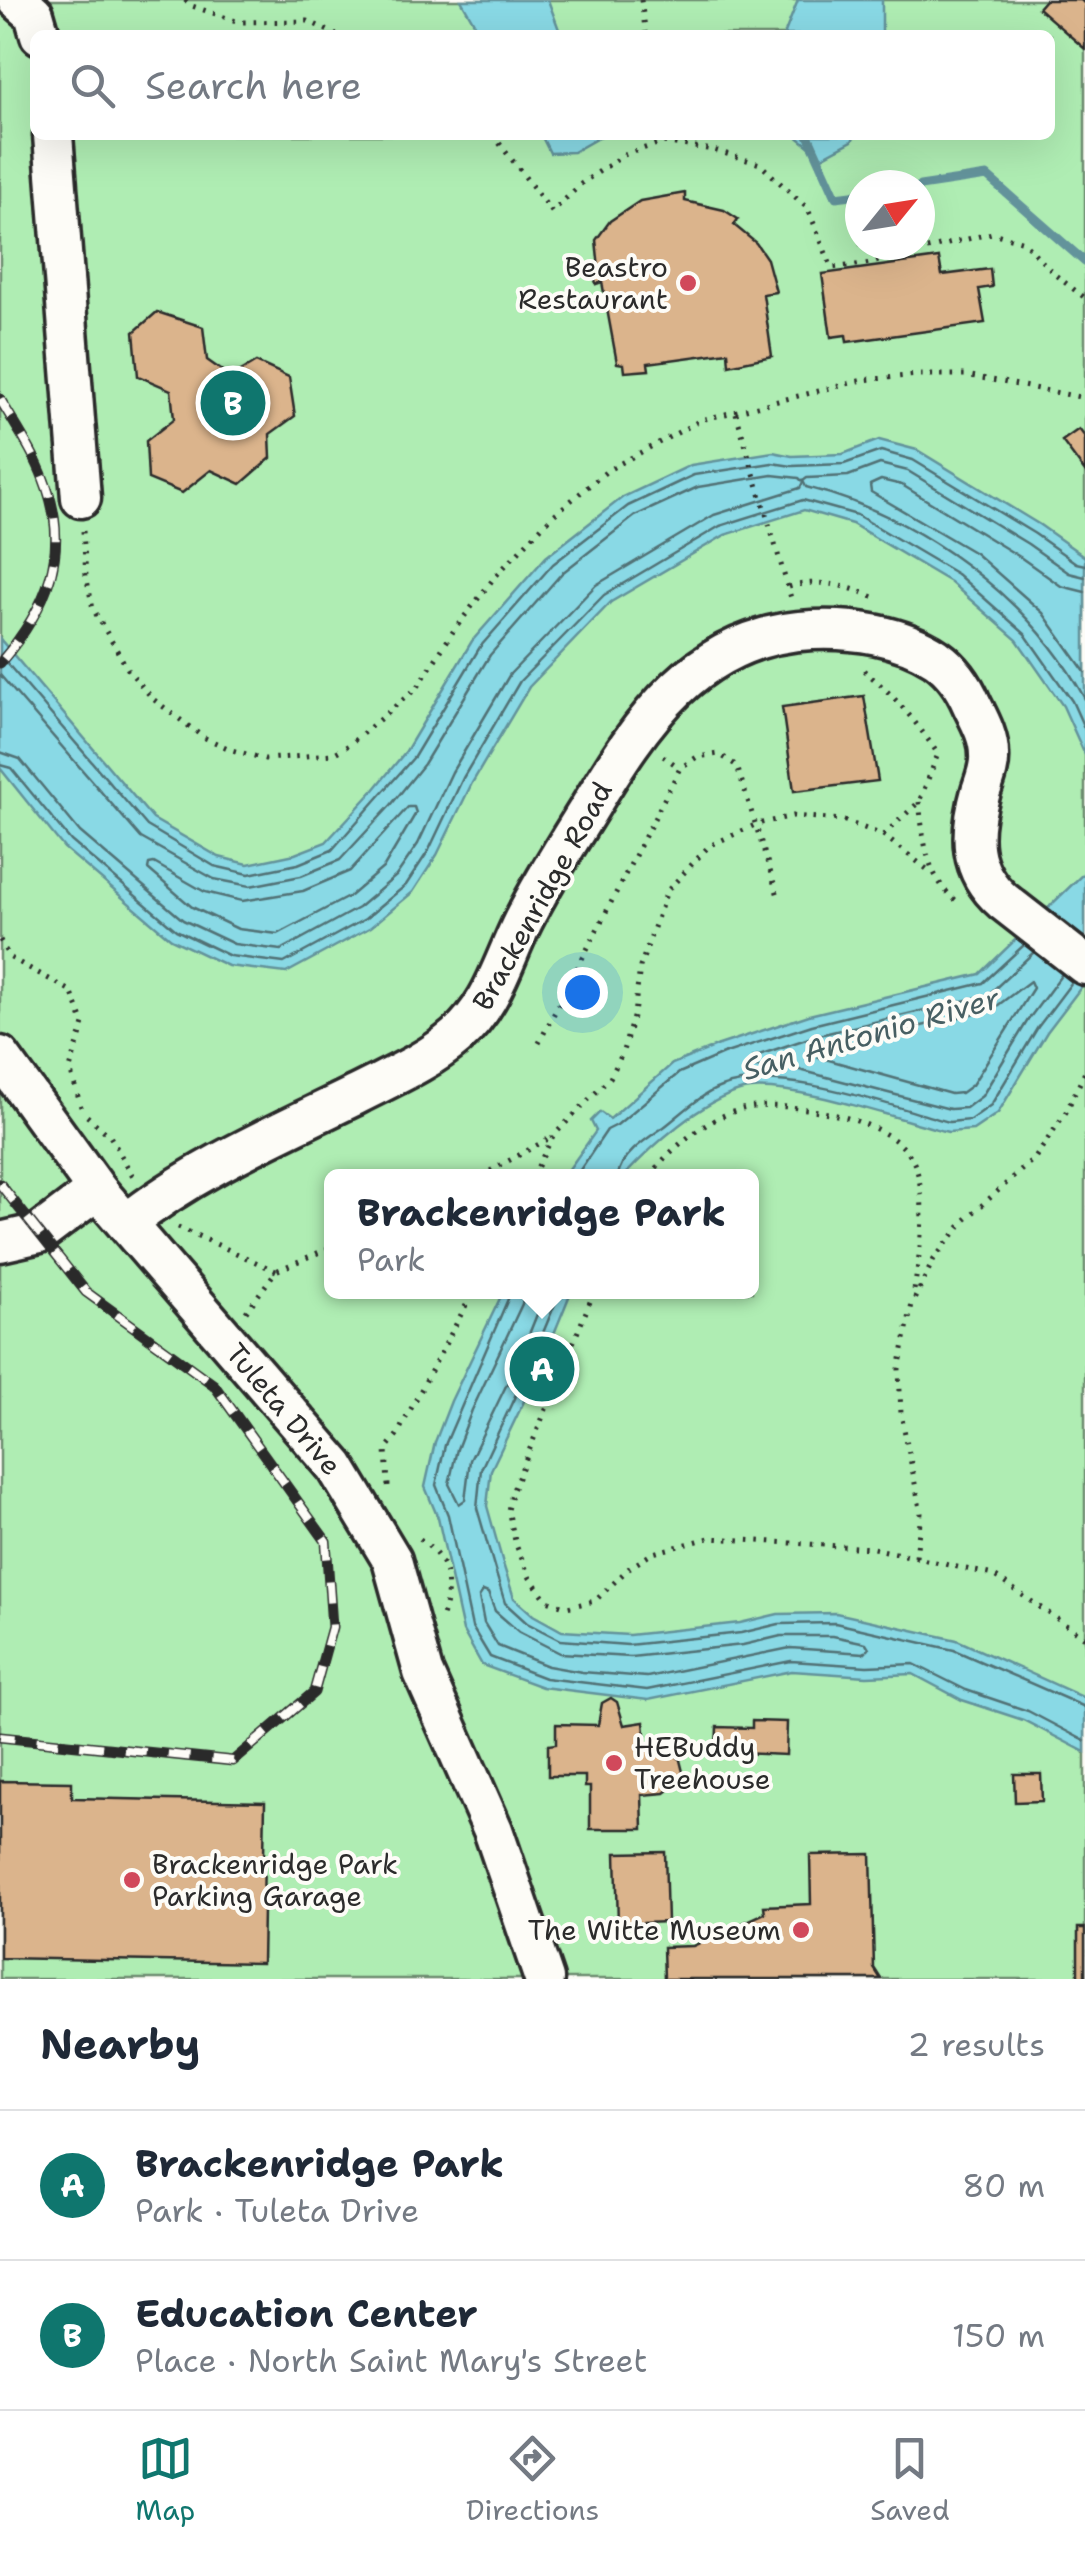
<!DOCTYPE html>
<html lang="en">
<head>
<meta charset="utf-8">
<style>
  :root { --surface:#fff; --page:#f6f6f7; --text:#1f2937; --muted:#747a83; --line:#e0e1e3; --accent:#0f766e }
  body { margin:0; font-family:"Shantell Sans",sans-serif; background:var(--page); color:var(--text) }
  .compass { position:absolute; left:845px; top:170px; width:90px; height:90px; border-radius:50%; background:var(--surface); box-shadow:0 10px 40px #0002; rotate:60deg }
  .you { position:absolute; left:582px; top:992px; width:35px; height:35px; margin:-25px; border:8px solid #fff; border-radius:50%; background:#1a73e8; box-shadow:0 0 0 15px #1a73e833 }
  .badge { display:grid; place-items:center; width:65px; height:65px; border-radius:50%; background:var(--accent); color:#fff; font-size:32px; font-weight:700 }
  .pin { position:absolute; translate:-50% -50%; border:5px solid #fff; box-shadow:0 2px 10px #0006 }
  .popup { position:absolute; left:324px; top:1169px; width:435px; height:130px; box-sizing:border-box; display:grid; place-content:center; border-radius:15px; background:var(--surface); filter:drop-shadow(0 2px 8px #0005); font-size:32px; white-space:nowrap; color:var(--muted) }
  .popup b { font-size:38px; color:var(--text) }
  .popup::after { content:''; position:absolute; left:50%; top:100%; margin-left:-20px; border:20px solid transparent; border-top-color:var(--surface) }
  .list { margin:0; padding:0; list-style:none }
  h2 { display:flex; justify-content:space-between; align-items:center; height:130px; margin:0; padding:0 40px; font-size:42px }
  h2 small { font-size:32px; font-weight:400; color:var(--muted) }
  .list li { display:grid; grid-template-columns:65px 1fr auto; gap:30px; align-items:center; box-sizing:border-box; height:150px; padding:0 40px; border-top:2px solid var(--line) }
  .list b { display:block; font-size:38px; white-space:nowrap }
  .list p { margin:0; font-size:32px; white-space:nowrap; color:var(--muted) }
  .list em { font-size:32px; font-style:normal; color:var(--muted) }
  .icon { flex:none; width:55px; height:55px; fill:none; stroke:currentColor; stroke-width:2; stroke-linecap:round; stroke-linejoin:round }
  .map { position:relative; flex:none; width:1085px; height:1979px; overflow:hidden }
  .search { position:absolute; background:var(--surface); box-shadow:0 10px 40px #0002; left:30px; right:30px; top:30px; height:110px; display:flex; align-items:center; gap:25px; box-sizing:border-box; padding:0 35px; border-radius:15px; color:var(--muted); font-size:38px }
  .sheet { height:430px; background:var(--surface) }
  nav { display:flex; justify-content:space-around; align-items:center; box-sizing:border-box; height:140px; border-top:2px solid var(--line); background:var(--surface); font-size:28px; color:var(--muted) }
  nav a { display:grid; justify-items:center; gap:5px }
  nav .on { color:var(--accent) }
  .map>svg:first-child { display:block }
  .green { fill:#afedb3; stroke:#6d8c6f; stroke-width:2.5; fill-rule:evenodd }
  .water { fill:#89d9e5; stroke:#63939b; stroke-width:2.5 }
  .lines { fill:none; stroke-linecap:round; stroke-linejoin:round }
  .shore { stroke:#517175; stroke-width:2.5 }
  .stream { stroke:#63939b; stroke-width:9 }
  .building { fill:#dbb48c; stroke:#2b2b2b; stroke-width:2.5 }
  .street-casing { stroke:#2b2b2b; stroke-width:45 }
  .path { stroke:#2b2b2b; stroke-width:5; stroke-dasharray:2.5 8; stroke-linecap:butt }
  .street { stroke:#fdfcf7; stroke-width:38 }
  .rail-casing { stroke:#2b2b2b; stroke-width:11 }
  .rail { stroke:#fdfcf7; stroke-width:8; stroke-dasharray:22; stroke-linecap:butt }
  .poi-dot { fill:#d1495b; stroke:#fdfcf7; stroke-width:4 }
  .labels { text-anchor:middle; stroke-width:8; stroke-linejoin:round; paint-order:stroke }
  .poi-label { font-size:28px; fill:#2b2b2b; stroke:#fdfcf7; text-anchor:end }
  .street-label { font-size:28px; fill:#2b2b2b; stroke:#fdfcf7 }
  .water-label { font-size:30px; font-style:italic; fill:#475f63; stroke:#fdfcf7 }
</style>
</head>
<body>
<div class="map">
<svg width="1085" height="1979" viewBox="0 0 1085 1979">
  <rect width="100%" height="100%" fill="#fdfcf7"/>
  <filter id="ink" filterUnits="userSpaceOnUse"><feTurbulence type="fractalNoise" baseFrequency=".01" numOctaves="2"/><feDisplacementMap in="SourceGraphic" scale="20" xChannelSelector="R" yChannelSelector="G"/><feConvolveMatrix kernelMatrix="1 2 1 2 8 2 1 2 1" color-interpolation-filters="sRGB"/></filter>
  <g filter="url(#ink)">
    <path class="green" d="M0,0H1085V1979H0ZM35,35H1050V135H35ZM860,185H920V245H860ZM332,1176H752V1292H332Z"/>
    <g class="water">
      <path d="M461,0H548L561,35H481Z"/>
      <path d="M798,0H882V35H784Z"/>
      <path d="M541,135H603L573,152L550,153Z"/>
      <path d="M795,135H855L852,141L822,157Z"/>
      <path d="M879,440L917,450L1040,525L1085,557V755L1063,706L1017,640L950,582L852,524L804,510L725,535L611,602L529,687L472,783L437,855L413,892L371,927L286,973L228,966L171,939L64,848L0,768V639L153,819L219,857L248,864L295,854L326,842L374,790L406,751L472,641L546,557L623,497L691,465L773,452L792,456L843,454Z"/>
      <path d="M1085,872V982L1047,1032L998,1113L973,1130L948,1132C901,1120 786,1080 743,1090C701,1101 653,1145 624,1176H564L596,1131L591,1121L600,1112L610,1119L672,1064L719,1045L809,1015L980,974Z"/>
      <path d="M503,1292H571L540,1368L491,1470L487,1506L504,1567L514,1598L533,1615L562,1631L629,1635L740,1623L778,1614L836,1613L957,1640L1085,1698V1752L1023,1720L962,1700L913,1674L867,1676L792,1671L648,1700L542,1687L482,1665L463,1631L438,1518L425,1487L435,1442L451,1401Z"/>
    </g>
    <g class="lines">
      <g class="shore">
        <path d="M1085,577L1069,573L1028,544L908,471L880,464L848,476L807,478L803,481L806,487C918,515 1030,597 1085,699"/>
        <path d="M1085,592L1061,586L1020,557L902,485L881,480L870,485L871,492L975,553L1043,613L1085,672"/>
        <path d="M0,655L147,826L214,866L249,874L298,864L332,850L414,757L480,647L553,564L628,506L694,475L772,463L792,466L844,464L881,451L913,460L1035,534L1076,563L1085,565"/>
        <path d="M0,675L141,838L214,879L250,886L301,876L340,860L391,805L424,764L490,655L562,573L635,516L698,487L772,475L799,478L803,482L800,488L714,515L596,585L510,674L452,772L418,844L396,876L358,908L281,950L234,944L183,920L80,832L20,759L0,752"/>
        <path d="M0,765L11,768L71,841L176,930L230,956L284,963L365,919L406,885L429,850L463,778L520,681L604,595L720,526L803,500L857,515L957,574L1025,634L1072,701L1085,730"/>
        <path d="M408,807H414L416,813L384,867L350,896L278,934L238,929L192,907L148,869L149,864L154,863L205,892L242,901L303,891L350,871Z"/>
        <path d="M1034,952L988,995L815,1036L753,1057L751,1063L755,1067H788L950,1109L966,1108L982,1096L1028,1020L1062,974"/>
        <path d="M1030,981L1033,988L972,1085L961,1093L951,1094L818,1057L821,1050L993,1009Z"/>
        <path d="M576,1176L607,1130L617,1125L679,1073L723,1054L812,1025L983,983L1024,945"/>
        <path d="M618,1176C620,1155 648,1138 664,1127C681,1114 701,1094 721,1087C782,1065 886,1105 949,1122L970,1120L991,1105L1038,1027L1072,982"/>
        <path d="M511,1292L445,1445L436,1485L448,1515L472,1627L490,1657L545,1678L647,1690L791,1661L867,1666L914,1664L966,1690L1028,1711L1085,1741"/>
        <path d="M524,1292L522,1304L472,1410L457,1449L449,1484L459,1504L465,1500L470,1460L519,1359L546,1292"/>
        <path d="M560,1292L530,1364L481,1469L477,1508L495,1570L505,1603L527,1623L560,1640L628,1645L741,1633L779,1624L835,1623L954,1650L1085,1707"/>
        <path d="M483,1591L488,1593L495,1611L519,1632L560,1653L631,1657L743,1645L781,1636H833L866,1643L869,1648L864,1653L790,1648L647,1677L582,1672L548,1666L498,1646L484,1623L479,1597Z"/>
      </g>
      <g class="stream">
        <path d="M808,135L836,197L860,194"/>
        <path d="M920,186L987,176L1085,262"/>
      </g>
    </g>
    <g class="building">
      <path d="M1045,0H1081L1085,4V49L1038,8Z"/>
      <path d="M685,193V201L724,210L738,219L734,225L756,243L767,259L776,292L763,294L772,356L729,365L728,352L648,363L649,370L625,372L624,364L617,363L602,282L596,284L593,269L599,268L596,240L610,221L640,201Z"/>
      <path d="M939,258L942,275L990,269L992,287L979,289L985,323L847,342L846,335L831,337L822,274Z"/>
      <path d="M157,312L203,327L207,360L231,377L256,362L289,377L295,416L270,434L271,458L241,484L211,470L182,493L148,479L146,441L174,419L171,390L138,376L134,332Z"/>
      <path d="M1079,429L1085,437V472L1062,441Z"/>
      <path d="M864,696L878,781L794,791L782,707Z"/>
      <path d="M611,1698L617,1702L624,1725L644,1722L646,1743L670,1746L680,1760L683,1772L680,1782L665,1793L642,1795L643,1829H590V1787H585V1776H548V1745L556,1744V1724L598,1725L602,1703Z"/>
      <path d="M752,1721L787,1722L786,1755L716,1752L717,1727L752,1728Z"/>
      <path d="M1014,1774H1041L1042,1801L1015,1802Z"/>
      <path d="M0,1781L72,1782V1798L265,1802L262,1963L0,1958Z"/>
      <path d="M665,1852L667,1922L618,1924L616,1853Z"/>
      <path d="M871,1854L874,1968L881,1979H664L663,1947L693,1946L765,1913L764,1906L811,1904L810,1855Z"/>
      <rect x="1078" y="1928" width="7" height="51"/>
    </g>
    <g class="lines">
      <defs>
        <g id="street">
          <path d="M18,0L34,14L40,35"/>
          <path d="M53,135L81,498"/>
          <path d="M0,1056L97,1190L336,1467L392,1560L423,1672L493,1830L544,1979"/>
          <path d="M127,1223C196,1168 279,1133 358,1094C391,1077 427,1062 456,1037C493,1005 502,963 523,921C542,883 565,847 588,810C641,721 697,635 812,630C853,628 901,635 936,658C953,670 964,686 972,705C980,721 989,737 989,755C990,767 985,779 981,791C969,834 968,870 1003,901L1085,965"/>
          <path d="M0,1242L40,1233L97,1190"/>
        </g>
      </defs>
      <use href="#street" class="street-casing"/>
      <g class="path">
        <path d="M185,0L192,6L239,22L308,21L337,35"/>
        <path d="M641,0L646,35"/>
        <path d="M493,135L552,212L582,183L624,155L663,142L713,150L760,164L808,209L832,268L871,263L992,233L1024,242L1054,274L1085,298"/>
        <path d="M736,413L791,598"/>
        <path d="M83,531L86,575L93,609L129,671L153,699L203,737L232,750L265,759L333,754L349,745L418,687L454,630L494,578L550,518L608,470L701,420L863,380L918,375H966L1085,398"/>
        <path d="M789,587C820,578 849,586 878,599"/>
        <path d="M663,756L680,768"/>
        <path d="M919,802C924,840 925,877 958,902"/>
        <path d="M883,835L932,873"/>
        <path d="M0,940L9,957L71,991L84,1024L70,1069L81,1107"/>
        <path d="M539,1043L680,768L697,757L719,754L737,766L779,899"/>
        <path d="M87,1116L110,1136L134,1178"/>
        <path d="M481,1176L550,1138"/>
        <path d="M533,1176L553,1136L610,1078L622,1054L634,1014L640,967L667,891L709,846L757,824L793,816L842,820L883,835L919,802L938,754C915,720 892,692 858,666"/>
        <path d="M650,1176C669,1149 709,1117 742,1109C784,1099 890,1117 912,1159C930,1191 919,1261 913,1296"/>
        <path d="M178,1227L276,1271"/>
        <path d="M594,1292L513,1490L508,1510L516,1545L530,1578L547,1600L567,1607L595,1601L629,1568L653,1553L709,1538L873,1548L993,1575L1085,1638"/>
        <path d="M246,1312L276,1271L329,1248L332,1250"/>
        <path d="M388,1486L386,1449L397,1435L473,1292"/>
        <path d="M420,1539C449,1561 453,1583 442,1616"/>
        <path d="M916,1557L921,1513L901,1414L899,1369L912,1304L934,1259L965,1220L1035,1158L1066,1112L1085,1072"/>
      </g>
      <use href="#street" class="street"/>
      <defs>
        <g id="rail">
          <path d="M0,399C15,425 34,452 44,480C72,551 47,608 0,663"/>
          <path d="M0,1184L86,1292L214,1385L326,1541L332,1627L314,1692L233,1761L0,1737"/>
        </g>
      </defs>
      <use href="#rail" class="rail-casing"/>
      <use href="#rail" class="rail"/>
    </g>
  </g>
  <g class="poi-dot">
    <circle cx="688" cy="283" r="10"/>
    <circle cx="614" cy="1763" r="10"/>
    <circle cx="132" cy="1880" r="10"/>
    <circle cx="801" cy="1930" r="10"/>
  </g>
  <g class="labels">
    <g class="poi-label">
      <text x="668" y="277">Beastro<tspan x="668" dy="32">Restaurant</tspan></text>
      <text x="634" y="1757" text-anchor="start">HEBuddy<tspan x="634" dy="32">Treehouse</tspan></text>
      <text x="152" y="1874" text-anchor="start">Brackenridge Park<tspan x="152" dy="32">Parking Garage</tspan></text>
      <text x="781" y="1940">The Witte Museum</text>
    </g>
    <g class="street-label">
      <text transform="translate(542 896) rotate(-61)" y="10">Brackenridge Road</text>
      <text transform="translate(284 1409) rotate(50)" y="10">Tuleta Drive</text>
    </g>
    <g class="water-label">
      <text transform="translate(871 1034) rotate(-16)" y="10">San Antonio River</text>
    </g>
  </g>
</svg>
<svg class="compass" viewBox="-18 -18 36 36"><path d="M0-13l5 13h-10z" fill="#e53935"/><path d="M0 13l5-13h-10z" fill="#747a83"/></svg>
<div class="you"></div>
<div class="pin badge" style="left:542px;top:1369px">A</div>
<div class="popup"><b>Brackenridge Park</b>Park</div>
<div class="pin badge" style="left:233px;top:403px">B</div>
<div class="search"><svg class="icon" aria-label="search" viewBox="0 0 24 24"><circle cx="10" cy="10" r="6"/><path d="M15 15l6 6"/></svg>Search here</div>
</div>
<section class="sheet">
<h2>Nearby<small>2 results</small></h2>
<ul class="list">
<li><span class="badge">A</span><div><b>Brackenridge Park</b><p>Park · Tuleta Drive</p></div><em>80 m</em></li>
<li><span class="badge">B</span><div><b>Education Center</b><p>Place · North Saint Mary's Street</p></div><em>150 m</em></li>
</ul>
</section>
<nav>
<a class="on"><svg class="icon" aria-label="map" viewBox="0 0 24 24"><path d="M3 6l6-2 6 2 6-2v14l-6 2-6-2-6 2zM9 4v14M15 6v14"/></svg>Map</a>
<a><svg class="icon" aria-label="directions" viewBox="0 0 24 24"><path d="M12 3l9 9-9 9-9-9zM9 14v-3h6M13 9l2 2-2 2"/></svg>Directions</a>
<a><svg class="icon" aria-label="saved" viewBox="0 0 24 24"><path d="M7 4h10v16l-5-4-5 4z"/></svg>Saved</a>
</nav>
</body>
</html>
